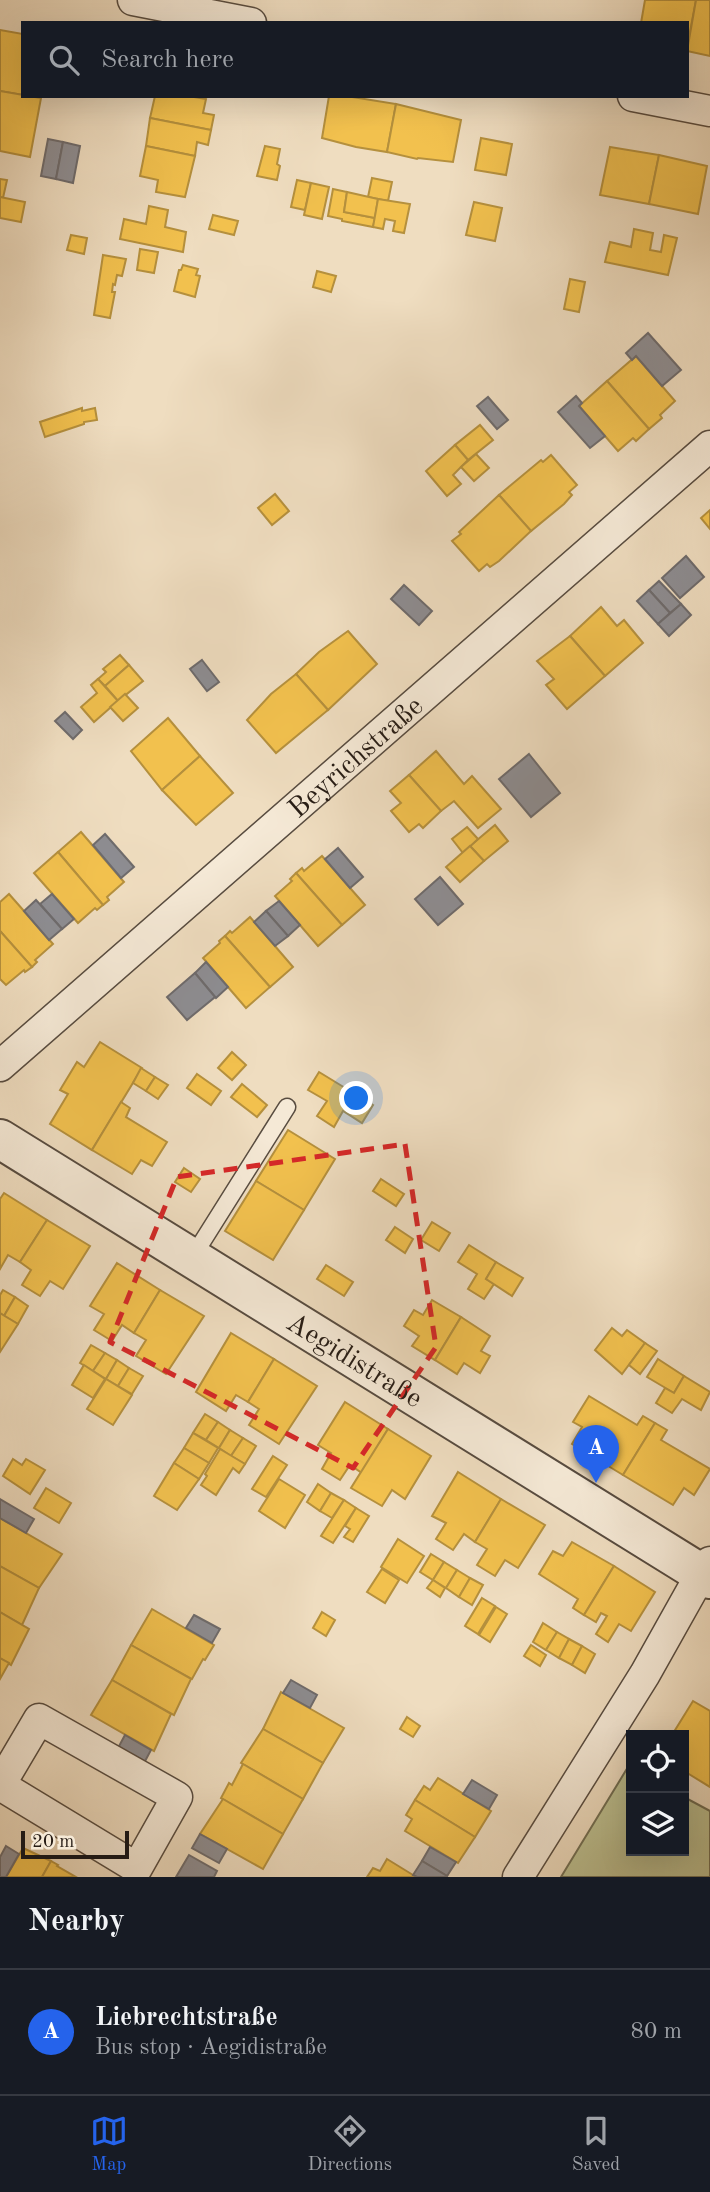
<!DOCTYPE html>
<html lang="en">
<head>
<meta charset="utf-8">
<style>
  :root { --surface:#171b24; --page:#242831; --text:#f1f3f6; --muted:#9ea1a6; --line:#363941; --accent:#2563eb }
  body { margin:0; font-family:"Old Standard TT",serif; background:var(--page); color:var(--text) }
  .controls { position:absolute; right:21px; bottom:21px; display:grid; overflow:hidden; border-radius:0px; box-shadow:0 7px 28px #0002 }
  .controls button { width:63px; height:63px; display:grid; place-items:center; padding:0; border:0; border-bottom:2px solid var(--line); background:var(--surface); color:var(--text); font:35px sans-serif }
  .scale { position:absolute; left:21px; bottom:18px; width:108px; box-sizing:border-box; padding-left:7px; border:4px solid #261c15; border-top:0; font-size:19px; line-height:24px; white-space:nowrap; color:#261c15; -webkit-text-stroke:5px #f5e9d6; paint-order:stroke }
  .you { position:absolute; left:357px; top:1099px; width:24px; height:24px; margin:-18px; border:5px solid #fff; border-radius:50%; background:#1a73e8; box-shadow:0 0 0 10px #1a73e833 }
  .badge { display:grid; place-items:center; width:46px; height:46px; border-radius:50%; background:var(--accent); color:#fff; font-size:23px; font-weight:700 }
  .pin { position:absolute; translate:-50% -58px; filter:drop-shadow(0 2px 4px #0008) }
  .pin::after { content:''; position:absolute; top:37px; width:24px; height:21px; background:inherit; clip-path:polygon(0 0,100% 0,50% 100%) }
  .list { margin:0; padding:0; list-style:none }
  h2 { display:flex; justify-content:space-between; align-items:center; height:91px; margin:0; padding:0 28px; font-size:30px }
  h2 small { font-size:23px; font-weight:400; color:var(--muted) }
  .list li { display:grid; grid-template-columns:46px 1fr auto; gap:21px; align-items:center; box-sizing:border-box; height:126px; padding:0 28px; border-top:2px solid var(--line) }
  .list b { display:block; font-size:26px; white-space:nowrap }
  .list p { margin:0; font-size:23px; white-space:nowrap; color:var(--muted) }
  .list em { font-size:23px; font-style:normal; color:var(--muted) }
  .icon { flex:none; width:38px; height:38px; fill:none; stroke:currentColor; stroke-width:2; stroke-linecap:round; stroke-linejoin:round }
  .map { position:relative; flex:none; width:710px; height:1877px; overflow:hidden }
  .search { position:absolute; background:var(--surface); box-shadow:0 7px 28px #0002; left:21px; right:21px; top:21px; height:77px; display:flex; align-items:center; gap:18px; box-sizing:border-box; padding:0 24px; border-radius:0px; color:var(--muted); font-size:26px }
  .sheet { height:217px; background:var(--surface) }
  nav { display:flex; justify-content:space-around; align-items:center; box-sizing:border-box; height:98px; border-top:2px solid var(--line); background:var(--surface); font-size:19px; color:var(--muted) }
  nav a { display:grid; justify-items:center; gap:4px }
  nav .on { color:var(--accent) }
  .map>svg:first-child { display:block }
  .green { fill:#bcc091; stroke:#716e53; stroke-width:2 }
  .homes { fill:#f2c14e; stroke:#b5903d; stroke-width:2 }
  .industry { fill:#8d8d92; stroke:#6e6b6c; stroke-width:2 }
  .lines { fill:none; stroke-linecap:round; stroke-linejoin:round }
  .service-casing { stroke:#584c40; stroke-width:19 }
  .minor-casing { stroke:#584c40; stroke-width:33 }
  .tertiary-casing { stroke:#584c40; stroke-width:42 }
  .service { stroke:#f5e9d6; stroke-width:16 }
  .minor { stroke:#f5e9d6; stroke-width:30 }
  .tertiary { stroke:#f5e9d6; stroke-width:38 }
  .marked { fill:none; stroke:#d62828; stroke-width:5; stroke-dasharray:14 9; stroke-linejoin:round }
  .labels { text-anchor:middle; stroke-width:7; stroke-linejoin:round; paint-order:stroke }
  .street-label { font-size:28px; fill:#261c15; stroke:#f5e9d6 }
</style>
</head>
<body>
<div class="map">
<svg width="710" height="1877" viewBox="0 0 710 1877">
  <rect width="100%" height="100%" fill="#efddc0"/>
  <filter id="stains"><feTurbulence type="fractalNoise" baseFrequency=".00286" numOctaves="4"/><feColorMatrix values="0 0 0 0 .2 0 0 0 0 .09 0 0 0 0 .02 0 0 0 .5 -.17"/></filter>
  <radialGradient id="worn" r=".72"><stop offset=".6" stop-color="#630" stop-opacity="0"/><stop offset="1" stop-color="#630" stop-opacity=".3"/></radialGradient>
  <path class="green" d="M628,1767L631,1769V1851H684V1797L710,1811V1877H561Z"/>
  <g class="homes">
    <path d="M645,0H696L687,48V23H641Z"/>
    <path d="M696,0H710V56L687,51Z"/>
    <path d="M0,30L23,34V95L0,91Z"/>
    <path d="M0,91L41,98L30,157L0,151Z"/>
    <path d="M155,96H188L206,99L203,113L214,115L211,130L150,118Z"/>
    <path d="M329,96H346L396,104L387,152L356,147L322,138Z"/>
    <path d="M396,104L461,120L453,162L418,158L417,159L387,152Z"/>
    <path d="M150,118L211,130L208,145L197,142L195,156L146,146Z"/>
    <path d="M481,138L512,144L506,175L475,170Z"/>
    <path d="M146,146L195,156L185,197L156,192L158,180L140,176Z"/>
    <path d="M265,146L280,149L277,164L280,166L277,180L257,176Z"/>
    <path d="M610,147L659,155L649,204L600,195Z"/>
    <path d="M659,155L707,166L698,214L649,204Z"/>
    <path d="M372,178L392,182L388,201L368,197Z"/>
    <path d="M0,179L7,180L3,198L0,197Z"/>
    <path d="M297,180L311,183L305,210L291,207Z"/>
    <path d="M311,183L329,187L322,219L304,215Z"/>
    <path d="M333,189L347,192L344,212L375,218L373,227L342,221V219L328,216Z"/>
    <path d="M347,192L378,199L375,218L344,212Z"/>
    <path d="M0,197L25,202L21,222L0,218Z"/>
    <path d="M378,199L410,204L404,233L393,231L395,221L385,219L383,229L373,227Z"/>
    <path d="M474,202L502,208L495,241L466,235Z"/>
    <path d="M149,206L168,210L165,227L186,232L183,252L120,239L124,219L146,224Z"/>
    <path d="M213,215L238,221L234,235L209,229Z"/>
    <path d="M634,229L653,233L650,250L661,252L664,235L677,238L668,275L605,262L610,242L631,247Z"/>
    <path d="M71,235L87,238L84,254L67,250Z"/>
    <path d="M140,249L158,252L154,273L137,270Z"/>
    <path d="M103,255L126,259L122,276L117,275L115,285L113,284L112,292H115L110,318L94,315Z"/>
    <path d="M183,265L198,269L196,275L200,276L195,297L174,291L179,270H181Z"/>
    <path d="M317,271L336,276L331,292L313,287Z"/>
    <path d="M570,279L585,282L579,312L564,309Z"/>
    <path d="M636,356L675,401L660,415L662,418L649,429L607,381Z"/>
    <path d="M607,381L649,429L636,441L633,438L618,451L579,406Z"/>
    <path d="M82,408V411L95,408L97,420L84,422V424L45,437L40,422Z"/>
    <path d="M480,425L493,440L468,460L455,445Z"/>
    <path d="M455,445L468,460L453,475L461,484L447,496L426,471Z"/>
    <path d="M476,454L489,468L474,481L461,467Z"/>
    <path d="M551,455L577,485L569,492L572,495L564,504L531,531L499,495L541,460L543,462Z"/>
    <path d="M275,494L289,511L272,525L258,508Z"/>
    <path d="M499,495L531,531L499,561L490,567L487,564L479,571L452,541L461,534L459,532Z"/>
    <path d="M710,510V529L701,518Z"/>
    <path d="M601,607L617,626L624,620L643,643L605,676L570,636Z"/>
    <path d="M348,631L377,664L328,710L296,674L319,652Z"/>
    <path d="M570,636L605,676L567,709L546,685L554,679L537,661Z"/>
    <path d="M120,655L129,665L105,686L98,679L106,672L103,669Z"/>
    <path d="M129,665L143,681L118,701L105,686Z"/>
    <path d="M296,674L328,710L276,753L247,720L271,694Z"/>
    <path d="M98,679L118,701L94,722L81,707L97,693L91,685Z"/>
    <path d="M125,694L138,708L123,721L110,707Z"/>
    <path d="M168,718L200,756L162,790L131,751Z"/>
    <path d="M436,751L464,784L472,776L501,809L478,828L454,801L441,811L409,775Z"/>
    <path d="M200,756L233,793L196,825L162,790Z"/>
    <path d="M409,775L441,811L423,828L419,824L409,832L391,811L401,803L390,791Z"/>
    <path d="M495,825L508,841L484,861L470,846Z"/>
    <path d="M467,827L478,839L463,853L452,839Z"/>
    <path d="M81,832L124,882L107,897L109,900L103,905L58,852Z"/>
    <path d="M470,846L484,861L460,882L446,867Z"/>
    <path d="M58,852L103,905L97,910L95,908L78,923L34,873Z"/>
    <path d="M322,856L365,905L342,925L296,873L302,868L304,871Z"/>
    <path d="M296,873L342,925L318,946L275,896L292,881L290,879Z"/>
    <path d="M9,894L53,944L35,960L37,962L32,967L0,931V902Z"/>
    <path d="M250,917L293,967L270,987L225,936L230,931L232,933Z"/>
    <path d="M0,931L32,967L25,972L24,970L6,985L0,979Z"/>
    <path d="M225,936L270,987L246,1008L203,958L220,943L219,941Z"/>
    <path d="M100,1042L142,1068L92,1150L50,1124L68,1094L60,1090L77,1062L84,1067Z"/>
    <path d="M232,1052L246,1065L232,1080L218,1068Z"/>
    <path d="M141,1068L155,1077L146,1091L133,1083Z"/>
    <path d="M319,1072L373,1105L362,1123L343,1111L334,1127L317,1116L327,1101L308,1090Z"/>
    <path d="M197,1074L221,1091L211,1105L187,1088Z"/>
    <path d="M155,1077L168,1085L158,1099L146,1091Z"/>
    <path d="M242,1084L267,1105L257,1117L231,1097Z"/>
    <path d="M121,1102L130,1108L126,1117L167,1142L152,1166L141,1160L132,1174L92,1150Z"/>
    <path d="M288,1130L335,1159L304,1210L256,1181Z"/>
    <path d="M184,1168L200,1179L191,1192L175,1182Z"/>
    <path d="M381,1179L404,1194L396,1206L373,1191Z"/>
    <path d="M256,1181L304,1210L273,1260L225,1231Z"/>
    <path d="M4,1193L47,1220L20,1262L8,1255L0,1269V1199Z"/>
    <path d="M47,1220L90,1246L63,1289L50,1281L40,1296L22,1285L31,1270L20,1262Z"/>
    <path d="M432,1222L450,1233L439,1251L421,1240Z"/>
    <path d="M395,1227L413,1239L405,1253L386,1240Z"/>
    <path d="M469,1245L496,1262L486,1279L494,1284L484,1299L468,1289L477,1274L458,1262Z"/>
    <path d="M496,1262L523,1278L512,1296L486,1279Z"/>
    <path d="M117,1263L160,1290L134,1333L122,1325L112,1341L94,1330L104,1314L90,1306Z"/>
    <path d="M326,1265L353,1282L344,1296L317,1279Z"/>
    <path d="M3,1290L15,1297L4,1316L0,1313V1295Z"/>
    <path d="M160,1290L204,1316L166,1374L136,1356L146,1340L134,1333Z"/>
    <path d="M15,1297L28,1306L18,1324L4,1316Z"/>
    <path d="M432,1300L461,1317L435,1360L412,1346L419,1336L404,1326L414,1310L423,1315Z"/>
    <path d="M0,1313L18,1324L0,1352Z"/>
    <path d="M461,1317L490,1336L481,1351L490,1356L480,1373L464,1363L457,1374L435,1360Z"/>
    <path d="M612,1328L622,1336L627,1330L645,1343L622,1374L595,1350Z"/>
    <path d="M231,1333L274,1359L248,1402L236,1395L226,1411L196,1392Z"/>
    <path d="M645,1343L657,1351L640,1374L629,1365Z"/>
    <path d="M91,1345L105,1353L93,1371L80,1363Z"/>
    <path d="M105,1353L117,1360L106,1379L93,1371Z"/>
    <path d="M274,1359L317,1386L279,1444L249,1425L259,1409L248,1402Z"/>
    <path d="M658,1359L684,1376L674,1393L647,1377Z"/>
    <path d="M117,1360L129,1368L118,1386L106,1379Z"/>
    <path d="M84,1365L105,1379L93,1398L72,1385Z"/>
    <path d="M129,1368L143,1376L132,1394L118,1386Z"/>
    <path d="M684,1376L710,1392L701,1410L682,1399L672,1413L656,1403L665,1388L674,1393Z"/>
    <path d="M106,1379L132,1395L113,1425L87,1409Z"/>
    <path d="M589,1396L637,1425L643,1416L655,1423L623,1475L572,1444L582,1427L573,1422Z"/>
    <path d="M345,1402L388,1429L362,1473L350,1465L340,1480L322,1469L331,1453L318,1445Z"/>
    <path d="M205,1414L218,1422L206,1440L193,1433Z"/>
    <path d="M218,1422L230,1430L219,1448L206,1440Z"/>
    <path d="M655,1423L667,1430L661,1440L710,1469L694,1495L684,1488L673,1505L623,1475Z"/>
    <path d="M388,1429L431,1456L405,1499L392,1490L382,1506L351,1488Z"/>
    <path d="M230,1430L243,1438L231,1456L219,1448Z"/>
    <path d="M193,1433L218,1448L209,1463L184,1448Z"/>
    <path d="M243,1438L256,1446L245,1464L231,1456Z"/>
    <path d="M184,1448L209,1463L199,1479L174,1463Z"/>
    <path d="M220,1449L245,1464L239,1473L233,1468L216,1495L201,1485L207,1476L205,1474Z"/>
    <path d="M273,1456L287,1465L266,1497L252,1489Z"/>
    <path d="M13,1459L22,1465L26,1459L45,1470L30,1494L3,1476Z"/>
    <path d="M174,1463L199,1479L177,1510L154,1496Z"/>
    <path d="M458,1472L501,1499L475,1542L464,1534L453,1550L436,1539L446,1523L432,1516Z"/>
    <path d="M279,1479L305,1495L285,1528L259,1511Z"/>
    <path d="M318,1484L331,1493L320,1511L307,1502Z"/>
    <path d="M46,1488L71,1503L59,1523L34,1508Z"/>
    <path d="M331,1493L344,1500L332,1518L320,1511Z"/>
    <path d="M501,1499L545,1525L518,1568L505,1560L495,1576L477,1565L487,1549L475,1542Z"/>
    <path d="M344,1500L356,1508L333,1543L321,1536Z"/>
    <path d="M356,1508L369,1516L353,1542L344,1537L350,1529L345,1526Z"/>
    <path d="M0,1518L62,1554L39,1588L0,1566Z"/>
    <path d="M398,1539L424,1556L407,1583L381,1567Z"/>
    <path d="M572,1542L614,1566L584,1615L573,1608L578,1599L539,1574L553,1551L563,1556Z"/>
    <path d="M431,1554L444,1562L433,1580L420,1572Z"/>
    <path d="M444,1562L457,1570L446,1588L433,1580Z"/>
    <path d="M0,1566L39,1588L22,1625L0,1612Z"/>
    <path d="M614,1566L655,1592L631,1631L619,1624L608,1642L596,1634L607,1616L601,1613L596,1622L584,1615Z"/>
    <path d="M382,1569L399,1580L385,1603L367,1592Z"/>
    <path d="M457,1570L470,1578L459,1597L446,1588Z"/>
    <path d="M470,1578L483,1585L472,1605L459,1597Z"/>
    <path d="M433,1580L445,1588L440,1597L427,1588Z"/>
    <path d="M482,1598L495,1606L478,1634L465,1626Z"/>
    <path d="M496,1607L507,1614L490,1642L479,1635Z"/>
    <path d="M152,1609L214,1645L205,1660L203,1659L192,1679L131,1645Z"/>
    <path d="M0,1612L29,1629L11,1665L0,1658Z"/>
    <path d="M322,1612L335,1620L326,1636L313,1628Z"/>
    <path d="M543,1623L557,1632L546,1650L533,1642Z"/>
    <path d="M557,1632L569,1639L559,1658L546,1650Z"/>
    <path d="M569,1639L582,1646L572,1665L559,1658Z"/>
    <path d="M131,1645L191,1679L174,1715L112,1680Z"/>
    <path d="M531,1645L546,1655L540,1666L524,1656Z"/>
    <path d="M582,1646L595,1654L585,1673L572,1665Z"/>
    <path d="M0,1658L9,1663L0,1679Z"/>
    <path d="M112,1680L171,1714L154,1751L91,1715Z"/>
    <path d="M281,1692L344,1728L323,1763L263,1729Z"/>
    <path d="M693,1701L710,1711V1787L684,1771V1735H672Z"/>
    <path d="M407,1717L420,1726L413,1737L400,1729Z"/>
    <path d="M263,1729L323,1763L303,1799L241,1763Z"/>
    <path d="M243,1764L303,1799L283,1834L221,1798L229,1783L232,1785Z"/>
    <path d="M438,1778L491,1811L475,1837L415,1800L424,1786L430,1790Z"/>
    <path d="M223,1799L283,1834L263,1869L200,1834Z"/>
    <path d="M415,1800L475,1837L458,1863L405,1831L412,1819L406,1815Z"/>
    <path d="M23,1848L51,1861L42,1877H6Z"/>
    <path d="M387,1859L413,1875L417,1877H367L373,1868L380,1871Z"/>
    <path d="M51,1861L58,1865L57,1866L76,1877H42Z"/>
  </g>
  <g class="industry">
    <path d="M48,139L63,142L56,179L41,176Z"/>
    <path d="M63,142L80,146L73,183L56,179Z"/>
    <path d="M648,333L681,370L662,386L636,356L632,360L626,353Z"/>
    <path d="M576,396L582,403L579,406L605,436L590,448L558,412Z"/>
    <path d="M488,397L508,420L497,429L477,406Z"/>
    <path d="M686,556L704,577L680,598L662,578Z"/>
    <path d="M659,581L681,604L670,613L649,590Z"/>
    <path d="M404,585L432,611L419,625L391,599Z"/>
    <path d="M649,590L670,613L658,624L637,601Z"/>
    <path d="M681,604L691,615L669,636L658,624Z"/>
    <path d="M202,660L219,682L207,691L190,669Z"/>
    <path d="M65,712L82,730L73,739L55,721Z"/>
    <path d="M529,754L560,793L531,817L499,779Z"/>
    <path d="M105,834L134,867L121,878L93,845Z"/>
    <path d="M338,848L363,877L350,888L325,859Z"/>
    <path d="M440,877L463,904L438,925L415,899Z"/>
    <path d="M52,894L74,919L62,929L40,904Z"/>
    <path d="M36,900L62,929L49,940L24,911Z"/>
    <path d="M279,901L300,925L288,936L266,911Z"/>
    <path d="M266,911L288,936L275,946L254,922Z"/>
    <path d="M206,962L228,987L216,998L195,973Z"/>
    <path d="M195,973L215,997L187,1020L167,997Z"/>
    <path d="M0,1499L34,1519L26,1533L0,1518Z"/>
    <path d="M194,1615L220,1629L212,1643L186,1628Z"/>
    <path d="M291,1680L317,1695L310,1708L283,1693Z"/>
    <path d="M125,1735L151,1750L144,1763L118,1748Z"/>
    <path d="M472,1780L497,1795L489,1809L463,1794Z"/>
    <path d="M200,1834L227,1849L219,1863L192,1848Z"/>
    <path d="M6,1846L19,1854L6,1877H0V1857Z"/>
    <path d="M430,1847L456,1862L447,1876L422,1861Z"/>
    <path d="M189,1855L217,1871L214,1877H176Z"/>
    <path d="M422,1861L447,1876L446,1877H417L413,1875Z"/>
  </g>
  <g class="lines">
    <defs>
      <path id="service" d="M192,1258L287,1107"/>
      <g id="minor">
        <path d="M133,0L251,23"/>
        <path d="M633,96L710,111"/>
        <path id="s1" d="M0,1066L710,446"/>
        <path d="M0,1785L39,1719L177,1797L137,1868L0,1785"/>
        <path d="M518,1877L645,1674L701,1574L710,1562"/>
      </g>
      <g id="tertiary">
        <path id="s2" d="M0,1139L710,1579"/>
      </g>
    </defs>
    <use href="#service" class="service-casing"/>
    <use href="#minor" class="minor-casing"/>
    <use href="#tertiary" class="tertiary-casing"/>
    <use href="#service" class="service"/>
    <use href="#minor" class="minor"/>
    <use href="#tertiary" class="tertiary"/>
  </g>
  <path class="marked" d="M405,1144L436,1347L353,1468L110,1342L177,1177Z"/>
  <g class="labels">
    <g class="street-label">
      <text dy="10" stroke="none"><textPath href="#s1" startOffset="471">Beyrichstraße</textPath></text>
      <text dy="10" stroke="none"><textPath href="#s2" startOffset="418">Aegidistraße</textPath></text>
    </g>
  </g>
  <rect width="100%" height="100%" filter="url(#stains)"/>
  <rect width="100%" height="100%" fill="url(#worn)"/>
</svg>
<div class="controls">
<button><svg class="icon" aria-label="locate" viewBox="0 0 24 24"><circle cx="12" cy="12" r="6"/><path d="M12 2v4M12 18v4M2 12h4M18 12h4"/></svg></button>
<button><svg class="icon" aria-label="layers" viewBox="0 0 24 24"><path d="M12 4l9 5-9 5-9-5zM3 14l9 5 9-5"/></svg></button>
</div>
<div class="scale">20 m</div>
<div class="you"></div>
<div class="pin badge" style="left:596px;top:1483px">A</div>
<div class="search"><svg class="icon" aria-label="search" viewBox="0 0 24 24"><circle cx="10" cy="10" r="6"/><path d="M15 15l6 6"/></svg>Search here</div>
</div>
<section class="sheet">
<h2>Nearby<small></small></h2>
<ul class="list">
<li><span class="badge">A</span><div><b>Liebrechtstraße</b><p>Bus stop · Aegidistraße</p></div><em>80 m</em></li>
</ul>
</section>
<nav>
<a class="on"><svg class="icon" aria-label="map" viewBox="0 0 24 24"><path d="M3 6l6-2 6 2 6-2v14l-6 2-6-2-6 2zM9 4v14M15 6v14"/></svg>Map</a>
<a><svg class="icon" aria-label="directions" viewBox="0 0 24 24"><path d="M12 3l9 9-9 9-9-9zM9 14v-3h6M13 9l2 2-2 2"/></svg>Directions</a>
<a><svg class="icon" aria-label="saved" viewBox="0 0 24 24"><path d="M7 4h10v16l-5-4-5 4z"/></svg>Saved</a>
</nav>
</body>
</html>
